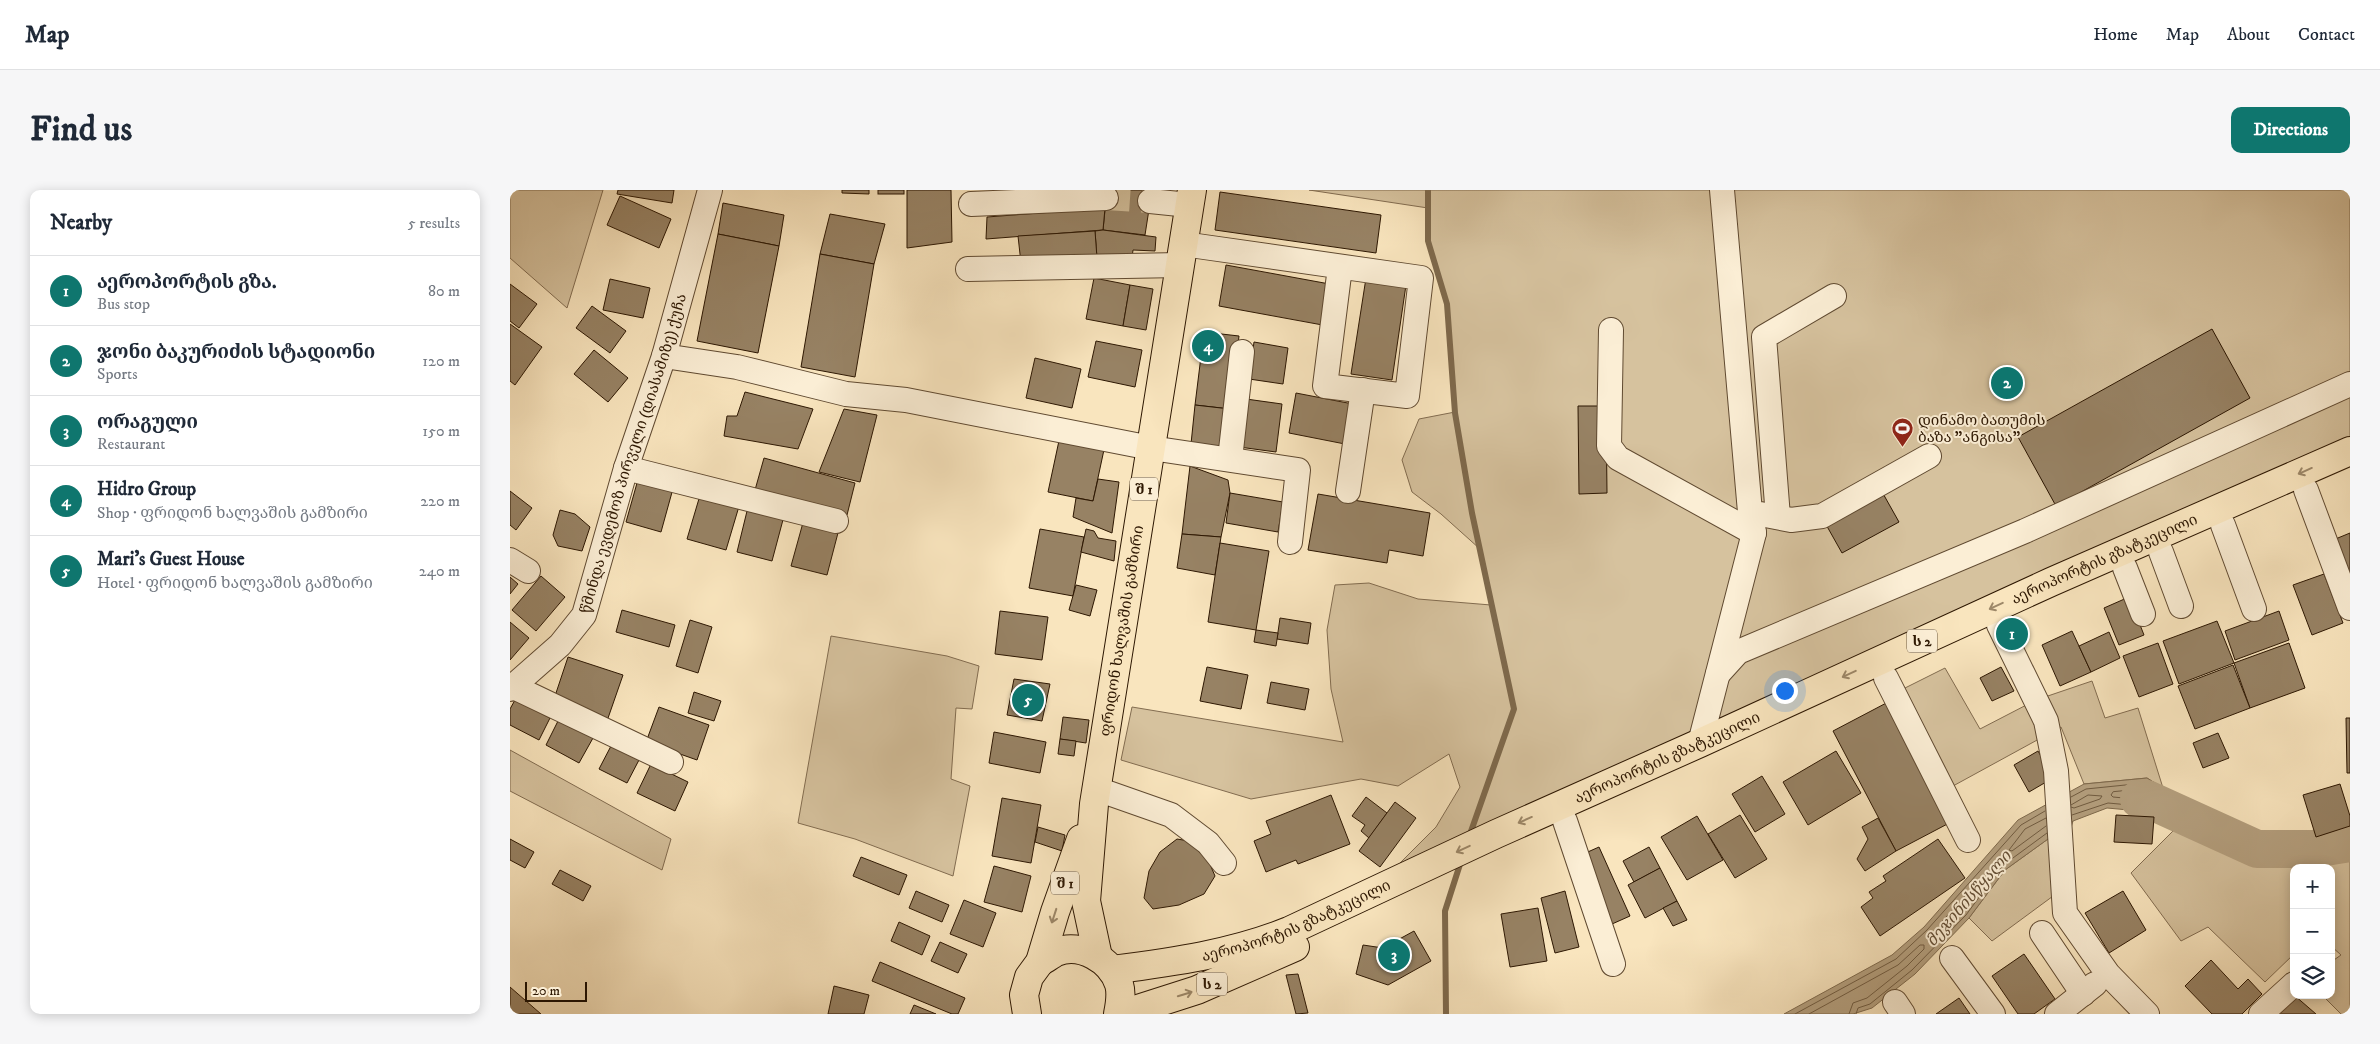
<!DOCTYPE html>
<html lang="en">
<head>
<meta charset="utf-8">
<style>
  :root { --surface:#fff; --page:#f6f6f7; --text:#1f2937; --muted:#747a83; --line:#e0e1e3; --accent:#0f766e }
  body { margin:0; font-family:"IM FELL DW Pica","Noto Serif Georgian",serif; background:var(--page); color:var(--text) }
  .controls { position:absolute; right:15px; bottom:15px; display:grid; overflow:hidden; border-radius:10px; box-shadow:0 2px 12px #0003 }
  .controls button { width:45px; height:45px; display:grid; place-items:center; padding:0; border:0; border-bottom:1px solid var(--line); background:var(--surface); color:var(--text); font:25px sans-serif }
  .scale { position:absolute; left:15px; bottom:12px; width:62px; box-sizing:border-box; padding-left:5px; border:2px solid #2d1702; border-top:0; font-size:14px; line-height:18px; white-space:nowrap; color:#2d1702; -webkit-text-stroke:4px #fbeed5; paint-order:stroke }
  .you { position:absolute; left:1274px; top:500px; width:18px; height:18px; margin:-12px; border:4px solid #fff; border-radius:50%; background:#1a73e8; box-shadow:0 0 0 8px #1a73e833 }
  .badge { display:grid; place-items:center; width:32px; height:32px; border-radius:50%; background:var(--accent); color:#fff; font-size:16px; font-weight:700 }
  .pin { position:absolute; translate:-50% -50%; border:2px solid #fff; box-shadow:0 1px 5px #0006 }
  .list { margin:0; padding:0; list-style:none }
  h2 { display:flex; justify-content:space-between; align-items:center; height:65px; margin:0; padding:0 20px; font-size:21px }
  h2 small { font-size:16px; font-weight:400; color:var(--muted) }
  .list li { display:grid; grid-template-columns:32px 1fr auto; gap:15px; align-items:center; box-sizing:border-box; height:70px; padding:0 20px; border-top:1px solid var(--line) }
  .list b { display:block; font-size:19px; white-space:nowrap }
  .list p { margin:0; font-size:16px; white-space:nowrap; color:var(--muted) }
  .list em { font-size:16px; font-style:normal; color:var(--muted) }
  .icon { flex:none; width:28px; height:28px; fill:none; stroke:currentColor; stroke-width:2; stroke-linecap:round; stroke-linejoin:round }
  .map { position:relative; flex:none; width:1840px; height:824px; overflow:hidden; border-radius:10px }
  header { display:flex; align-items:center; gap:30px; box-sizing:border-box; height:70px; padding:0 25px; background:var(--surface); border-bottom:1px solid var(--line) }
  header strong { font-size:24px }
  nav { display:flex; gap:28px; margin-inline-start:auto; font-size:18px }
  .intro { display:flex; align-items:center; justify-content:space-between; box-sizing:border-box; height:120px; padding:0 30px }
  h1 { margin:0; font-size:35px }
  .button { padding:12px 22px; border-radius:10px; background:var(--accent); color:#fff; font-size:18px; font-weight:700 }
  main { display:flex; gap:30px; padding:0 30px }
  aside { flex:1; background:var(--surface); border-radius:10px; box-shadow:0 2px 12px #0003 }
  .map>svg:first-child { display:block }
  .green { fill:#d6c29e; stroke:#826c50 }
  .water { fill:#b49f7e; stroke:#7e694c }
  .lines { fill:none; stroke-linecap:round; stroke-linejoin:round }
  .shore { stroke:#705b40; stroke-width:1 }
  .stream { stroke:#7e694c; stroke-width:6 }
  .river { stroke:#b49f7e; stroke-width:38 }
  .building { fill:#978264; stroke:#2d1702 }
  .minor-tunnel { stroke:#d0bc98; stroke-width:24; stroke-dasharray:24 12; stroke-linecap:butt }
  .minor-casing { stroke:#604a31; stroke-width:26 }
  .highway-casing { stroke:#2d1702; stroke-width:30 }
  .minor { stroke:#fbeed5; stroke-width:24 }
  .highway { stroke:#f9e5be; stroke-width:28 }
  .oneway { stroke:#9d8869 }
  .labels { text-anchor:middle; stroke-width:4; stroke-linejoin:round; paint-order:stroke }
  .shield { fill:#fbeed5; stroke:#6b5841; stroke-width:1 }
  .shield-label { font-size:14px; font-weight:bold; fill:#2d1702 }
  .poi-label { font-size:15px; fill:#2d1702; stroke:#fbeed5; text-anchor:start }
  .street-label { font-size:15px; fill:#2d1702; stroke:#fbeed5 }
  .water-label { font-size:16px; font-style:italic; fill:#634d34; stroke:#fbeed5 }
</style>
</head>
<body>
<header>
<strong>Map</strong>
<nav><a>Home</a><a>Map</a><a>About</a><a>Contact</a></nav>
</header>
<div class="intro"><h1>Find us</h1><a class="button">Directions</a></div>
<main>
<aside>
<h2>Nearby<small>5 results</small></h2>
<ul class="list">
<li><span class="badge">1</span><div><b>აეროპორტის გზა.</b><p>Bus stop</p></div><em>80 m</em></li>
<li><span class="badge">2</span><div><b>ჯონი ბაკურიძის სტადიონი</b><p>Sports</p></div><em>120 m</em></li>
<li><span class="badge">3</span><div><b>ორაგული</b><p>Restaurant</p></div><em>150 m</em></li>
<li><span class="badge">4</span><div><b>Hidro Group</b><p>Shop · ფრიდონ ხალვაშის გამზირი</p></div><em>220 m</em></li>
<li><span class="badge">5</span><div><b>Mari's Guest House</b><p>Hotel · ფრიდონ ხალვაშის გამზირი</p></div><em>240 m</em></li>
</ul>
</aside>
<div class="map">
<svg width="1840" height="824" viewBox="0 0 1840 824">
  <rect width="100%" height="100%" fill="#f9e5be"/>
  <filter id="stains"><feTurbulence type="fractalNoise" baseFrequency=".004" numOctaves="4"/><feColorMatrix values="0 0 0 0 .2 0 0 0 0 .09 0 0 0 0 .02 0 0 0 .5 -.17"/></filter>
  <radialGradient id="worn" r=".72"><stop offset=".6" stop-color="#630" stop-opacity="0"/><stop offset="1" stop-color="#630" stop-opacity=".3"/></radialGradient>
  <g class="green">
    <path d="M0,0H93L57,118L0,68Z"/>
    <path d="M799,0H1840V249L887,676L926,637L950,597L939,564L888,596L851,589L741,609L611,570L622,517L833,552L821,499L817,440L825,395L859,393L908,409L981,415L970,359L931,324L902,302L892,270L909,229L945,222L937,114L918,51V18Z"/>
    <path d="M321,446L437,466L469,476L462,519L446,518L441,589L460,596L443,686L345,649L288,633Z"/>
    <path d="M1435,478L1470,539L1526,510L1582,491L1595,528L1628,518L1653,598L1637,588L1574,594L1551,537L1443,596L1393,499Z"/>
    <path d="M0,560L161,649L152,680L0,601Z"/>
    <path d="M1685,619L1747,659H1803L1840,653V824H1831L1812,805H1821V772L1831,765L1821,756V678H1784V764L1755,792L1698,737L1671,751L1621,683Z"/>
    <path d="M1563,631L1552,668L1554,698L1482,751L1459,728L1495,680Z"/>
  </g>
  <path class="water" d="M1637,588L1685,619L1669,636L1641,622L1597,618L1563,631L1495,680L1459,728L1405,784L1362,818L1343,824H1274L1382,765L1414,737L1508,630L1574,594Z"/>
  <g class="lines">
    <g class="shore">
      <path d="M1634,599L1646,607V611L1603,607L1601,605L1603,602Z"/>
      <path d="M1561,607L1576,599L1635,593L1676,620L1667,629L1642,617L1598,613L1562,625"/>
      <path d="M1561,615L1578,605L1592,606L1590,609L1564,618L1561,617"/>
      <path d="M1536,628L1515,639L1499,660L1502,661L1536,636"/>
      <path d="M1457,704H1460L1461,707L1436,736H1433L1432,732Z"/>
      <path d="M1285,824L1386,769L1417,740L1511,635L1535,621"/>
      <path d="M1299,824L1388,775L1410,755H1414V759L1397,776L1357,808L1343,813L1339,824"/>
      <path d="M1346,824L1348,818L1360,814L1402,780L1456,725L1492,676L1537,643"/>
    </g>
    <g class="stream">
      <path d="M918,0V51L937,114L945,223L962,323L1004,519L959,647"/>
      <path d="M936,824L935,721L952,668"/>
    </g>
    <path class="river" d="M1629,609H1637L1747,659H1803L1840,653"/>
  </g>
  <g class="building">
    <path d="M108,0H164L162,13L107,4Z"/>
    <path d="M332,0H359V4L332,3Z"/>
    <rect x="368" y="0" width="26" height="4"/>
    <path d="M397,0H441L442,52L397,58Z"/>
    <path d="M597,0H642L635,45L593,40Z"/>
    <path d="M710,2L871,25L866,63L705,40Z"/>
    <path d="M110,6L161,29L149,58L97,35Z"/>
    <path d="M213,13L274,25L269,56L208,44Z"/>
    <path d="M595,18L593,40L476,49L477,27Z"/>
    <path d="M320,24L375,34L364,74L310,64Z"/>
    <path d="M593,40L646,47L645,61L623,60L622,68H587L585,41Z"/>
    <path d="M585,41L587,68L511,73L508,46Z"/>
    <path d="M208,44L269,56L248,163L187,151Z"/>
    <path d="M310,64L364,74L345,187L291,177Z"/>
    <path d="M716,75L825,95L818,136L709,116Z"/>
    <path d="M584,88L620,95L613,136L576,129Z"/>
    <path d="M856,88L896,95L882,190L841,184Z"/>
    <path d="M100,89L140,98L133,128L93,120Z"/>
    <path d="M0,94L27,114L9,138L0,131Z"/>
    <path d="M620,95L643,99L636,140L613,136Z"/>
    <path d="M82,116L116,141L100,163L66,138Z"/>
    <path d="M0,134L32,157L5,195L0,191Z"/>
    <path d="M1702,139L1740,208L1546,316L1508,247Z"/>
    <path d="M694,142L729,146L720,219L685,215Z"/>
    <path d="M586,151L632,160L625,197L578,187Z"/>
    <path d="M744,152L778,158L773,194L739,189Z"/>
    <path d="M84,160L118,188L98,212L64,184Z"/>
    <path d="M525,168L571,179L562,218L516,208Z"/>
    <path d="M235,202L303,219L288,259L214,246L217,226H227Z"/>
    <path d="M786,203L848,215L840,255L779,243Z"/>
    <path d="M736,209L772,214L766,262L729,257Z"/>
    <path d="M685,215L720,219L716,258L681,254Z"/>
    <path d="M1068,216H1096L1097,303L1069,304Z"/>
    <path d="M334,219L367,225L350,292L309,282Z"/>
    <path d="M550,246L595,255L583,311L538,302Z"/>
    <path d="M254,268L345,293L337,325L245,300Z"/>
    <path d="M680,276L718,290L720,303L711,347L672,344Z"/>
    <path d="M129,286L164,295L151,342L116,332Z"/>
    <path d="M588,289L609,292L602,343L563,327L566,308L583,311Z"/>
    <path d="M1371,300L1389,332L1332,363L1314,331Z"/>
    <path d="M0,301L22,318L6,340L0,335Z"/>
    <path d="M191,302L230,313L216,360L177,349Z"/>
    <path d="M720,303L773,312L768,342L716,333Z"/>
    <path d="M808,304L920,323L913,366L879,360L877,373L798,360Z"/>
    <path d="M238,317L274,326L262,371L227,362Z"/>
    <path d="M50,320L65,324L80,337L72,361L48,356L43,345Z"/>
    <path d="M294,329L329,339L317,385L281,376Z"/>
    <path d="M530,339L574,347L563,406L519,398Z"/>
    <path d="M576,339L584,341L588,348L606,351L604,371L571,362Z"/>
    <path d="M1840,343V389L1823,350Z"/>
    <path d="M672,344L711,347L705,385L667,378Z"/>
    <path d="M710,353L759,361L746,440L698,432Z"/>
    <path d="M1814,384L1833,433L1802,445L1783,395Z"/>
    <path d="M31,386L55,407L26,441L2,420Z"/>
    <path d="M0,387L8,394L0,404Z"/>
    <path d="M566,395L587,400L580,426L559,420Z"/>
    <path d="M1619,407L1634,445L1609,455L1594,418Z"/>
    <path d="M112,420L165,435L159,457L106,442Z"/>
    <path d="M490,421L538,427L532,470L485,464Z"/>
    <path d="M1769,421L1779,450L1725,470L1715,441Z"/>
    <path d="M770,428L801,433L798,454L767,449Z"/>
    <path d="M180,430L202,437L188,483L166,476Z"/>
    <path d="M1707,431L1724,473L1669,494L1653,451Z"/>
    <path d="M0,432L19,448L0,470Z"/>
    <path d="M746,440L768,443L766,456L744,452Z"/>
    <path d="M1562,441L1581,482L1550,496L1532,455Z"/>
    <path d="M1599,442L1610,468L1581,482L1569,456Z"/>
    <path d="M1648,453L1663,494L1629,507L1613,466Z"/>
    <path d="M1779,453L1795,498L1740,518L1724,473Z"/>
    <path d="M58,467L113,485L97,531L43,512Z"/>
    <path d="M1723,475L1740,518L1685,539L1668,496Z"/>
    <path d="M697,477L738,485L731,519L690,511Z"/>
    <path d="M1491,477L1504,501L1482,511L1470,488Z"/>
    <path d="M504,489L540,494L532,531L497,525Z"/>
    <path d="M761,492L799,499L795,520L757,513Z"/>
    <path d="M184,502L211,511L204,531L178,523Z"/>
    <path d="M5,510L40,528L29,550L0,535V519Z"/>
    <path d="M1382,510L1445,630L1386,661L1323,541Z"/>
    <path d="M149,517L199,535L187,570L136,552Z"/>
    <path d="M553,527L579,530L576,553L550,549Z"/>
    <path d="M1836,528H1840V583H1837Z"/>
    <path d="M49,529L83,548L69,573L36,555Z"/>
    <path d="M484,542L536,552L530,583L479,573Z"/>
    <path d="M1708,543L1719,568L1693,578L1683,553Z"/>
    <path d="M550,549L566,551L564,566L548,564Z"/>
    <path d="M101,556L129,570L117,593L89,579Z"/>
    <path d="M1326,561L1351,603L1298,635L1273,592Z"/>
    <path d="M1528,561L1543,588L1519,602L1504,575Z"/>
    <path d="M141,574L178,592L165,621L127,603Z"/>
    <path d="M1252,586L1275,624L1245,642L1222,604Z"/>
    <path d="M1830,594L1840,626V636L1806,647L1793,605Z"/>
    <path d="M821,605L840,654L788,674L786,670L756,682L744,651L761,644L756,631Z"/>
    <path d="M856,607L877,623L859,648L851,641L855,635L842,626Z"/>
    <path d="M492,608L531,615L521,673L482,666Z"/>
    <path d="M885,612L906,628L870,677L849,661Z"/>
    <path d="M1230,625L1257,669L1225,688L1198,644Z"/>
    <path d="M1606,625L1644,627L1642,654L1604,652Z"/>
    <path d="M1187,626L1213,670L1177,690L1151,647Z"/>
    <path d="M1368,628L1386,661L1355,681L1347,669L1358,649L1352,637Z"/>
    <path d="M528,637L555,645L552,661L525,652Z"/>
    <path d="M0,649L24,662L15,678L0,670Z"/>
    <path d="M667,649L679,651L699,672L705,686L694,704L669,715L643,719L634,708L639,681L650,662Z"/>
    <path d="M1428,649L1455,688L1370,746L1351,717L1363,708L1359,702L1376,691L1373,686Z"/>
    <path d="M1089,657L1120,726L1102,734L1071,665Z"/>
    <path d="M1139,657L1150,678L1124,692L1113,671Z"/>
    <path d="M351,667L397,685L389,705L343,686Z"/>
    <path d="M484,676L521,686L512,722L474,712Z"/>
    <path d="M1150,678L1167,711L1135,728L1118,695Z"/>
    <path d="M50,680L81,696L73,711L42,694Z"/>
    <path d="M406,701L439,715L432,732L399,718Z"/>
    <path d="M1055,701L1069,757L1045,763L1031,708Z"/>
    <path d="M1613,701L1636,740L1599,763L1575,723Z"/>
    <path d="M454,710L486,723L473,757L440,744Z"/>
    <path d="M1167,711L1177,730L1163,736L1153,718Z"/>
    <path d="M1028,718L1037,771L1000,777L991,724Z"/>
    <path d="M389,732L420,746L412,765L381,751Z"/>
    <path d="M904,741L921,771L878,795L846,784L853,755L873,758Z"/>
    <path d="M430,752L457,764L448,783L421,771Z"/>
    <path d="M1514,764L1545,809L1524,824H1508L1482,786Z"/>
    <path d="M1701,770L1728,799L1738,789L1752,804L1732,824H1702L1675,796Z"/>
    <path d="M370,772L455,808L448,824H442L362,791Z"/>
    <path d="M788,784L798,823L786,824L776,785Z"/>
    <path d="M324,796L359,805L354,824H318Z"/>
    <path d="M0,797L31,824H0Z"/>
    <path d="M1784,805L1806,824H1760Z"/>
    <path d="M1449,808L1460,824H1426Z"/>
    <path d="M404,815L426,824H400Z"/>
  </g>
  <g class="lines">
    <path class="minor-tunnel" d="M596,8L640,11"/>
    <defs>
      <g id="minor">
        <path d="M1212,0L1240,322L1281,330L1312,326L1419,266"/>
        <path d="M640,11L679,15"/>
        <path d="M461,14L596,8"/>
        <path d="M673,54L911,88L897,206L815,196L830,77"/>
        <path d="M458,79L670,75"/>
        <path d="M1101,140L1099,256L1108,268L1244,343"/>
        <path d="M154,166L227,177L336,204L396,210L641,258L788,280L780,352"/>
        <path d="M720,269L732,162"/>
        <path d="M116,278L326,331"/>
        <path d="M1796,300L1840,418"/>
        <path d="M838,301L853,200"/>
        <path d="M1268,327L1254,147L1324,106"/>
        <path d="M1713,335L1744,419"/>
        <path d="M1651,362L1671,416"/>
        <path d="M0,370L18,381"/>
        <path d="M1615,378L1633,424"/>
        <path d="M1489,435L1536,531L1546,581L1555,723L1598,784L1637,824"/>
        <path d="M1208,484L1228,462L1515,341L1840,194"/>
        <path d="M1376,488L1458,650"/>
        <path d="M4,497L161,572"/>
        <path id="s1" d="M0,499L50,455L74,425L116,278L154,166L200,0"/>
        <path d="M1190,553L1244,343L1242,329"/>
        <path d="M587,599L661,625L698,653L714,673"/>
        <path d="M1055,631L1103,774"/>
        <path d="M1532,743L1573,804"/>
        <path d="M1442,768L1483,824"/>
        <path d="M1385,812L1393,824"/>
        <path d="M1547,824L1585,794"/>
        <path d="M1751,824L1784,794"/>
      </g>
      <g id="highway">
        <path id="s2" d="M588,767L576,711L584,614L682,0"/>
        <path d="M530,772C535,769 541,765 546,762C571,752 601,770 609,794C612,804 610,814 608,824"/>
        <path id="s3" d="M602,780C663,772 722,764 779,741L986,644L1190,553L1541,392L1840,261"/>
        <path d="M517,824L514,805L519,787L530,772L545,722L571,649"/>
        <path d="M612,824L687,800L785,757"/>
      </g>
    </defs>
    <use href="#minor" class="minor-casing"/>
    <use href="#highway" class="highway-casing"/>
    <use href="#minor" class="minor"/>
    <use href="#highway" class="highway"/>
  </g>
  <defs><path id="oneway-shaft" d="M-6 0H5M1.5-3L5.5 0L1.5 3" fill="none" stroke-width="1.6" stroke-linecap="round" stroke-linejoin="round" transform="scale(1.25)"/></defs>
  <g class="oneway">
    <use href="#oneway-shaft" transform="translate(1795 281) rotate(156)"/>
    <use href="#oneway-shaft" transform="translate(1486 416) rotate(155)"/>
    <use href="#oneway-shaft" transform="translate(1339 484) rotate(155)"/>
    <use href="#oneway-shaft" transform="translate(1015 630) rotate(156)"/>
    <use href="#oneway-shaft" transform="translate(953 659) rotate(155)"/>
    <use href="#oneway-shaft" transform="translate(544 726) rotate(108)"/>
    <use href="#oneway-shaft" transform="translate(675 804) rotate(-17)"/>
  </g>
  <defs>
    <symbol id="stadium-pin" viewBox="-11 -11 22 30"><path d="M0 17L-7.5 6A9.5 9.5 0 1 1 7.5 6Z" fill="#8f2418" stroke="#fbeed5"/><path d="M0-5a6.5 5 0 1 0 0 10a6.5 5 0 1 0 0-10ZM-3.5-1.8h7v3.6h-7Z" fill="#fff"/></symbol>
  </defs>
  <g fill-rule="evenodd">
    <use href="#stadium-pin" x="1380" y="226" width="25" height="34"/>
  </g>
  <g class="labels">
    <g class="shield">
      <rect x="620" y="287.5" width="28" height="23" rx="4"/>
      <rect x="1397" y="439.5" width="30" height="23" rx="4"/>
      <rect x="541" y="681.5" width="28" height="23" rx="4"/>
      <rect x="687" y="782.5" width="30" height="23" rx="4"/>
    </g>
    <g class="shield-label">
      <text x="634" y="304">შ 1</text>
      <text x="1412" y="456">ს 2</text>
      <text x="555" y="698">შ 1</text>
      <text x="702" y="799">ს 2</text>
    </g>
    <g class="poi-label">
      <text x="1408" y="235">დინამო ბათუმის<tspan x="1408" dy="17">ბაზა "ანგისა"</tspan></text>
    </g>
    <g class="street-label">
      <text dy="5" stroke="none"><textPath href="#s1" startOffset="274">წმინდა ევდემოზ პირველი (დიასამიზე) ქუჩა</textPath></text>
      <text dy="5" stroke="none"><textPath href="#s3" startOffset="1078">აეროპორტის გზატკეცილი</textPath></text>
      <text dy="5" stroke="none"><textPath href="#s2" startOffset="330">ფრიდონ ხალვაშის გამზირი</textPath></text>
      <text dy="5" stroke="none"><textPath href="#s3" startOffset="598">აეროპორტის გზატკეცილი</textPath></text>
      <text dy="5" stroke="none"><textPath href="#s3" startOffset="192">აეროპორტის გზატკეცილი</textPath></text>
    </g>
    <g class="water-label">
      <text transform="translate(1458 708) rotate(-49)" y="6">მეჯინისწყალი</text>
    </g>
  </g>
  <rect width="100%" height="100%" filter="url(#stains)"/>
  <rect width="100%" height="100%" fill="url(#worn)"/>
</svg>
<div class="controls">
<button>+</button>
<button>−</button>
<button><svg class="icon" aria-label="layers" viewBox="0 0 24 24"><path d="M12 4l9 5-9 5-9-5zM3 14l9 5 9-5"/></svg></button>
</div>
<div class="scale">20 m</div>
<div class="you"></div>
<div class="pin badge" style="left:1502px;top:444px">1</div>
<div class="pin badge" style="left:1497px;top:193px">2</div>
<div class="pin badge" style="left:884px;top:765px">3</div>
<div class="pin badge" style="left:698px;top:156px">4</div>
<div class="pin badge" style="left:518px;top:510px">5</div>
</div>
</main>
</body>
</html>
